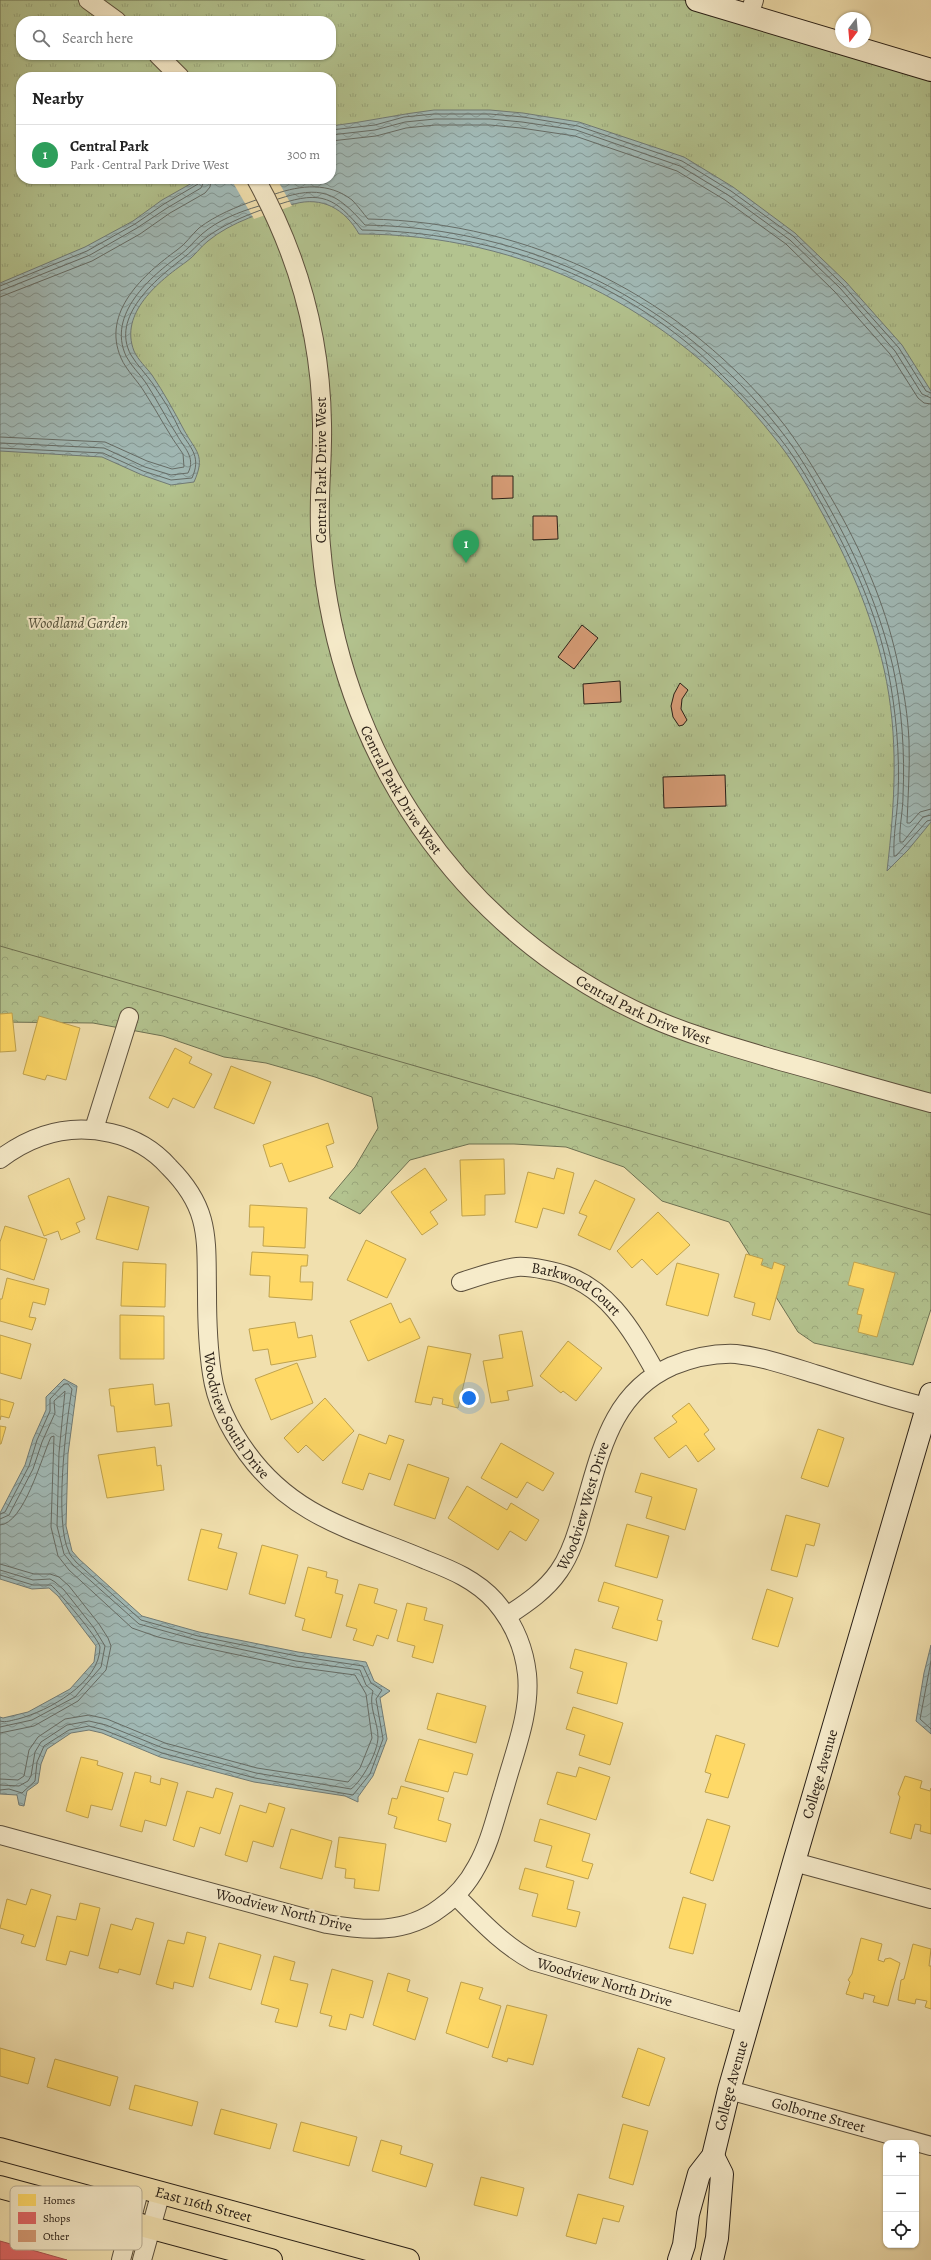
<!DOCTYPE html>
<html lang="en">
<head>
<meta charset="utf-8">
<style>
  :root { --surface:#fff; --page:#f6f6f6; --text:#222; --muted:#767676; --line:#e0e0e0; --accent:#d93025 }
  body { margin:0; font-family:Alegreya,serif; background:var(--page); color:var(--text) }
  .controls { position:absolute; right:12px; bottom:12px; display:grid; overflow:hidden; border-radius:8px; box-shadow:0 1px 3px #0004 }
  .controls button { width:36px; height:36px; display:grid; place-items:center; padding:0; border:0; border-bottom:1px solid var(--line); background:var(--surface); color:var(--text); font:20px sans-serif }
  .compass { position:absolute; left:835px; top:12px; width:36px; height:36px; border-radius:50%; background:var(--surface); box-shadow:0 1px 3px #0004; rotate:196deg }
  .you { position:absolute; left:469px; top:1398px; width:14px; height:14px; margin:-10px; border:3px solid #fff; border-radius:50%; background:#1a73e8; box-shadow:0 0 0 6px #1a73e833 }
  .badge { display:grid; place-items:center; width:26px; height:26px; border-radius:50%; background:var(--accent); color:#fff; font-size:13px; font-weight:700 }
  .pin { position:absolute; translate:-50% -33px; filter:drop-shadow(0 1px 2px #0008) }
  .pin::after { content:''; position:absolute; top:21px; width:14px; height:12px; background:inherit; clip-path:polygon(0 0,100% 0,50% 100%) }
  .list { margin:0; padding:0; list-style:none }
  h2 { display:flex; justify-content:space-between; align-items:center; height:52px; margin:0; padding:0 16px; font-size:17px }
  h2 small { font-size:13px; font-weight:400; color:var(--muted) }
  .list li { display:grid; grid-template-columns:26px 1fr auto; gap:12px; align-items:center; box-sizing:border-box; height:60px; padding:0 16px; border-top:1px solid var(--line) }
  .list b { display:block; font-size:15px; white-space:nowrap }
  .list p { margin:0; font-size:13px; white-space:nowrap; color:var(--muted) }
  .list em { font-size:13px; font-style:normal; color:var(--muted) }
  .icon { flex:none; width:22px; height:22px; fill:none; stroke:currentColor; stroke-width:2; stroke-linecap:round; stroke-linejoin:round }
  .map { position:relative; flex:none; width:931px; height:2260px; overflow:hidden }
  .search { position:absolute; background:var(--surface); box-shadow:0 1px 3px #0004; left:16px; top:16px; width:320px; height:44px; display:flex; align-items:center; gap:10px; box-sizing:border-box; padding:0 14px; border-radius:16px; color:var(--muted); font-size:15px }
  .panel { position:absolute; background:var(--surface); box-shadow:0 1px 3px #0004; left:16px; top:72px; width:320px; height:112px; border-radius:16px }
  .map>svg:first-child { display:block }
  .forest { fill:url(#forest-crowns); stroke:#6e7253 }
  .park { fill:url(#park-tufts); stroke:#6e7253; fill-rule:evenodd }
  .water { fill:url(#water-waves); stroke:#717c77 }
  .pier { fill:#f1e0ae }
  .homes { fill:#ffd966; stroke:#bfa24e }
  .shops { fill:#e06666; stroke:#a9514e }
  .lines { fill:none; stroke-linecap:round; stroke-linejoin:round }
  .shore { stroke:#666d67; stroke-width:1 }
  .building { fill:#d59b75; stroke:#2a2017 }
  .minor-casing { stroke:#5c503d; stroke-width:20 }
  .secondary-casing { stroke:#2a2017; stroke-width:24 }
  .primary-casing { stroke:#2a2017; stroke-width:24 }
  .minor { stroke:#f6ebca; stroke-width:18 }
  .secondary { stroke:#f6ebca; stroke-width:22 }
  .primary { stroke:#f1e0ae; stroke-width:22 }
  .labels { text-anchor:middle; stroke-width:4; stroke-linejoin:round; paint-order:stroke }
  .street-label { font-size:15px; fill:#2a2017; stroke:#f6ebca }
  .park-label { font-size:15px; font-style:italic; fill:#53513b; stroke:#f6ebca }
  .key { fill:#f6ebca; stroke:#b9ae94; stroke-width:1 }
  .key-label { font-size:11px; fill:#2a2017 }
</style>
</head>
<body>
<div class="map">
<svg width="931" height="2260" viewBox="0 0 931 2260">
  <defs>
    <pattern id="forest-crowns" width="20" height="18" patternUnits="userSpaceOnUse"><rect width="20" height="18" fill="#b3c38f"/><path d="M2 6a3 3 0 1 1 6 0M12 15a3 3 0 1 1 6 0" fill="none" stroke="#9aa77b"/></pattern>
    <pattern id="park-tufts" width="24" height="20" patternUnits="userSpaceOnUse"><rect width="24" height="20" fill="#b3c38f"/><path d="M3 7l-1-3M5 7V3M7 7l1-3M15 17l-1-3M17 17v-4M19 17l1-3" fill="none" stroke="#9aa77b"/></pattern>
    <pattern id="water-waves" width="16" height="10" patternUnits="userSpaceOnUse"><rect width="16" height="10" fill="#a1bab7"/><path d="M0 5q4-4 8 0t8 0" fill="none" stroke="#839794"/></pattern>
  </defs>
  <rect width="100%" height="100%" fill="#f1e0ae"/>
  <filter id="stains"><feTurbulence type="fractalNoise" baseFrequency=".005" numOctaves="4"/><feColorMatrix values="0 0 0 0 .2 0 0 0 0 .09 0 0 0 0 .02 0 0 0 .5 -.17"/></filter>
  <radialGradient id="worn" r=".72"><stop offset=".6" stop-color="#630" stop-opacity="0"/><stop offset="1" stop-color="#630" stop-opacity=".3"/></radialGradient>
  <path class="forest" d="M0,548L931,1199V1309L913,1365L814,1343L798,1332L729,1222L662,1201L624,1167L566,1147L514,1144H469L410,1160L360,1214L329,1198L355,1167L378,1128L372,1097L315,1077L266,1063L224,1057L163,1036L93,1023L0,1022Z"/>
  <path class="park" d="M0,0H683L931,73V1215L0,946ZM21,21H331V55H21ZM21,77H331V179H21Z"/>
  <g class="water">
    <path d="M434,110H490L523,113L579,122L684,157L733,187L795,233L846,282L902,345L931,391V822L908,850L887,871C895,803 899,736 884,669C871,612 849,562 821,511C807,485 792,459 773,436C672,308 523,234 359,234C345,209 322,196 294,204C265,211 231,222 208,241C200,247 195,256 186,262C159,281 119,313 134,351C138,360 146,367 152,375C164,393 174,411 184,430C196,452 206,455 194,482L171,485L142,475L102,457L0,451V283L85,247L133,221L162,200L199,179H331V126C366,122 399,114 434,110Z"/>
    <path d="M64,1379L77,1386L68,1454L66,1526L72,1551L79,1559L142,1616L199,1632L298,1652L366,1662L374,1681L390,1691L380,1698L387,1739L373,1776L358,1797V1802L345,1796L254,1782L160,1757L102,1733L89,1730L71,1733L47,1749L41,1764L38,1783L27,1791L24,1806L19,1805L17,1795L0,1794V1717L3,1718L28,1712L70,1689L94,1662L96,1646L58,1596L49,1588L32,1589L0,1579V1513L25,1465L33,1439L46,1410V1397Z"/>
    <path d="M931,1645V1734L916,1721L924,1673Z"/>
  </g>
  <path class="pier" d="M231,179H277L292,206L254,219Z"/>
  <g class="homes">
    <path d="M12,1013L16,1051L0,1052V1014Z"/>
    <path d="M39,1016L80,1028L66,1080L47,1075L45,1080L23,1074Z"/>
    <path d="M175,1048L192,1057L189,1063L212,1074L194,1108L173,1098L168,1108L149,1098Z"/>
    <path d="M231,1066L271,1082L254,1124L214,1108Z"/>
    <path d="M328,1123L334,1143L326,1146L333,1167L289,1182L282,1163L270,1167L263,1145Z"/>
    <path d="M504,1159L505,1194L485,1195V1215L462,1216L460,1160Z"/>
    <path d="M425,1168L447,1200L430,1212L438,1224L422,1235L391,1192Z"/>
    <path d="M557,1168L574,1173L564,1214L543,1208L537,1228L515,1222L528,1172L554,1179Z"/>
    <path d="M69,1178L85,1219L76,1223L80,1232L61,1240L58,1231L44,1236L28,1196Z"/>
    <path d="M595,1180L635,1199L610,1250L578,1235L587,1216L579,1213Z"/>
    <path d="M108,1196L149,1207L138,1250L96,1239Z"/>
    <path d="M250,1205L307,1208L305,1248L263,1246L264,1227H249Z"/>
    <path d="M658,1212L690,1245L657,1275L642,1259L632,1268L617,1251Z"/>
    <path d="M5,1226L47,1239L34,1280L0,1269V1242Z"/>
    <path d="M366,1240L406,1259L387,1298L347,1280Z"/>
    <path d="M252,1252L308,1255L307,1266H301L300,1282H313L312,1300L269,1297L270,1276L250,1275Z"/>
    <path d="M746,1254L763,1259L761,1265L772,1269L774,1262L785,1266L770,1320L752,1315L755,1303L734,1297Z"/>
    <path d="M123,1262L166,1264L165,1307L121,1306Z"/>
    <path d="M854,1262L895,1273L877,1337L858,1332L862,1315L857,1314L864,1289L848,1285Z"/>
    <path d="M677,1263L719,1274L708,1316L666,1305Z"/>
    <path d="M7,1278L49,1289L45,1305L33,1302L29,1317L36,1318L32,1330L0,1321V1299H2Z"/>
    <path d="M391,1303L400,1323L410,1318L420,1338L368,1361L350,1321Z"/>
    <path d="M120,1315L164,1316V1359H120Z"/>
    <path d="M295,1322L298,1338L312,1335L316,1357L271,1365L268,1349L253,1351L249,1329Z"/>
    <path d="M522,1331L533,1386L507,1391L509,1400L491,1403L483,1361L503,1358L499,1335Z"/>
    <path d="M0,1335L31,1344L21,1379L0,1373Z"/>
    <path d="M568,1341L602,1368L576,1401L563,1391L561,1393L540,1376Z"/>
    <path d="M428,1346L471,1354L458,1408L442,1404L443,1399L433,1397L431,1405L415,1402Z"/>
    <path d="M297,1363L313,1403L271,1420L255,1379Z"/>
    <path d="M153,1384L155,1405L169,1403L172,1426L117,1432L114,1406H111L109,1389Z"/>
    <path d="M325,1398L354,1431L323,1461L306,1445L298,1453L284,1438Z"/>
    <path d="M0,1399L14,1403L9,1418L1,1416L0,1420Z"/>
    <path d="M689,1403L709,1430L704,1434L715,1449L698,1462L686,1445L669,1458L654,1438L677,1422L672,1416Z"/>
    <path d="M0,1426L6,1427L1,1444H0Z"/>
    <path d="M818,1429L844,1438L828,1487L801,1478Z"/>
    <path d="M359,1434L386,1444L389,1435L404,1440L390,1480L369,1473L363,1490L342,1483Z"/>
    <path d="M501,1443L554,1473L543,1491L527,1482L517,1498L481,1478Z"/>
    <path d="M155,1447L157,1466L161,1465L164,1490L107,1498L98,1455Z"/>
    <path d="M408,1464L449,1478L435,1519L394,1505Z"/>
    <path d="M641,1473L697,1489L685,1530L646,1518L652,1497L635,1492Z"/>
    <path d="M467,1486L507,1510L511,1503L539,1520L526,1541L510,1531L498,1550L448,1518Z"/>
    <path d="M786,1515L820,1524L814,1546L806,1544L797,1577L771,1570Z"/>
    <path d="M627,1524L669,1536L657,1578L615,1566Z"/>
    <path d="M201,1529L222,1534L218,1548L237,1553L227,1590L188,1580Z"/>
    <path d="M262,1545L298,1555L285,1604L249,1594Z"/>
    <path d="M308,1567L327,1572L326,1577L338,1580L335,1593L343,1595L331,1638L302,1630L305,1619L295,1616Z"/>
    <path d="M604,1582L663,1600L657,1620L662,1621L657,1641L612,1628L619,1607L598,1601Z"/>
    <path d="M359,1584L378,1589L374,1603L397,1610L388,1639L377,1635L373,1646L353,1640L357,1629L346,1626Z"/>
    <path d="M767,1589L793,1598L778,1647L752,1639Z"/>
    <path d="M407,1603L427,1608L424,1620L443,1625L433,1663L412,1657L415,1646L397,1641Z"/>
    <path d="M575,1649L627,1663L617,1704L577,1693L583,1672L570,1668Z"/>
    <path d="M437,1693L486,1706L476,1743L427,1729Z"/>
    <path d="M573,1707L623,1723L610,1765L579,1755L585,1735L566,1729Z"/>
    <path d="M716,1735L745,1744L728,1798L705,1792L711,1774L705,1772Z"/>
    <path d="M419,1739L473,1754L467,1775L454,1772L448,1792L405,1781Z"/>
    <path d="M81,1757L98,1761L97,1765L123,1773L112,1810L91,1805L88,1818L66,1811Z"/>
    <path d="M579,1767L610,1777L596,1820L547,1804L557,1772L576,1777Z"/>
    <path d="M135,1772L151,1776L150,1782L160,1785L161,1778L178,1783L166,1826L145,1820L142,1832L120,1826Z"/>
    <path d="M905,1776L922,1781L920,1788L930,1791L931,1788V1834L920,1831L921,1825L915,1824L911,1839L890,1833L900,1797L898,1794Z"/>
    <path d="M401,1786L444,1798L438,1820L451,1824L446,1842L394,1828L397,1817L388,1814L392,1798L397,1799Z"/>
    <path d="M216,1788L233,1793L220,1834L200,1827L194,1847L173,1840L187,1791L213,1798Z"/>
    <path d="M269,1803L285,1808L273,1847L253,1841L247,1862L225,1855L240,1805L266,1813Z"/>
    <path d="M540,1819L590,1834L582,1861L593,1864L588,1879L546,1867L552,1846L534,1841Z"/>
    <path d="M707,1819L730,1826L713,1881L690,1873Z"/>
    <path d="M291,1829L332,1841L322,1879L280,1868Z"/>
    <path d="M339,1837L386,1844L379,1891L354,1888L355,1879L345,1878L346,1869L335,1867Z"/>
    <path d="M525,1868L574,1881L567,1909L580,1912L576,1927L532,1916L538,1894L519,1889Z"/>
    <path d="M31,1889L51,1895L35,1947L21,1943L24,1935L0,1928L7,1899L26,1905Z"/>
    <path d="M683,1897L706,1904L693,1954L669,1948Z"/>
    <path d="M80,1903L100,1908L88,1956L70,1951L66,1965L46,1960L57,1916L76,1920Z"/>
    <path d="M136,1918L154,1923L140,1975L119,1969L118,1973L99,1968L111,1924L132,1930Z"/>
    <path d="M187,1932L206,1937L193,1987L174,1982L173,1989L156,1984L168,1940L184,1944Z"/>
    <path d="M861,1938L882,1944L878,1960L884,1962L885,1959L890,1958L900,1963L888,2006L873,2002L875,1996L864,1993L863,1999L846,1994L850,1982L848,1980L852,1974Z"/>
    <path d="M219,1943L261,1955L251,1990L209,1978Z"/>
    <path d="M913,1944L931,1949L929,1966H931V2009L925,2007L927,2001L916,1999L915,2004L898,2000L901,1980L904,1979Z"/>
    <path d="M274,1956L295,1962L290,1980L308,1984L297,2027L275,2022L279,2009L261,2004Z"/>
    <path d="M332,1969L373,1981L363,2018L350,2014L346,2030L329,2026L332,2016L320,2013Z"/>
    <path d="M388,1973L410,1980L407,1991L428,1998L415,2040L373,2025Z"/>
    <path d="M461,1982L483,1988L479,1999L501,2006L488,2048L446,2033Z"/>
    <path d="M507,2005L547,2015L533,2065L508,2058L507,2062L492,2057Z"/>
    <path d="M0,2048L35,2058L28,2084L0,2076Z"/>
    <path d="M638,2048L665,2058L649,2106L622,2097Z"/>
    <path d="M55,2059L118,2077L110,2106L47,2087Z"/>
    <path d="M135,2085L198,2102L192,2126L129,2109Z"/>
    <path d="M221,2109L277,2124L270,2149L214,2134Z"/>
    <path d="M301,2122L357,2137L349,2166L293,2151Z"/>
    <path d="M623,2124L648,2131L633,2185L609,2178Z"/>
    <path d="M381,2140L402,2146L400,2154L433,2164L426,2187L372,2171Z"/>
    <path d="M481,2177L524,2188L517,2216L474,2205Z"/>
    <path d="M578,2194L624,2206L619,2222L603,2218L596,2244L566,2236Z"/>
  </g>
  <path class="shops" d="M0,2241L67,2260H0Z"/>
  <g class="lines">
    <g class="shore">
      <path d="M331,130L375,125L404,117L434,114H490L523,117L578,126L682,161L731,191L793,236L843,285L899,348L926,391L931,393"/>
      <path d="M331,135L375,130L405,122L435,119H490L522,122L576,130L680,166L728,195L790,240L840,288L895,351L922,394L931,398"/>
      <path d="M331,141L376,136L406,128L435,125H490L521,128L575,136L677,171L725,200L786,244L835,292L890,354L918,398L924,403L931,404"/>
      <path d="M275,194C301,185 329,182 352,200C358,206 363,213 368,219C532,222 685,297 786,427C805,453 821,480 837,508C865,558 888,612 899,669C904,692 908,717 909,741C910,768 908,796 907,823H910L920,812L931,809"/>
      <path d="M278,199C321,185 336,192 365,225C530,228 679,300 781,431C800,455 815,482 830,509C858,559 880,611 893,667C902,709 905,753 903,796C903,811 899,827 900,842H903L923,817L931,815"/>
      <path d="M280,204C322,190 335,198 362,230C489,232 618,275 711,364C742,395 773,425 797,462C807,477 816,494 825,510C853,561 877,613 888,670C896,711 900,754 898,796C897,816 893,836 894,856H896L927,821L931,820"/>
      <path d="M0,286L87,251L135,224L164,204L198,184L200,179"/>
      <path d="M0,291L90,255L137,228L167,208L201,188L205,179"/>
      <path d="M0,297L92,261L140,234L170,213L205,193L210,187L211,179"/>
      <path d="M0,437L105,442L147,461L172,469L184,467L183,454C169,435 158,413 145,393C138,381 126,370 121,358C101,312 144,274 177,250C186,244 191,235 199,228C216,215 236,207 256,200"/>
      <path d="M0,443L104,448L145,467L171,475L188,473C196,457 184,448 177,435C166,418 157,400 146,383C140,374 131,366 126,356C107,314 150,277 180,255C188,249 194,241 202,234C218,220 239,212 259,206"/>
      <path d="M0,448L103,453L143,471L171,480L192,478C201,458 192,449 182,434C178,428 176,421 172,415C167,404 159,394 153,384C146,374 137,365 131,355C110,317 156,279 182,259C191,253 198,243 207,237C223,225 242,217 261,210"/>
      <path d="M0,1514L5,1512L29,1466L37,1440L50,1411V1399L64,1384H68L72,1389C66,1423 54,1523 69,1552C70,1556 74,1559 76,1562L141,1620L198,1636L297,1656L363,1666L371,1683L382,1690L376,1699L383,1739L370,1774L353,1795L255,1778L162,1753L104,1730L89,1726L69,1730L44,1746L37,1762L35,1781L22,1793L9,1789L0,1790"/>
      <path d="M0,1519L9,1515L33,1469L42,1442L55,1413L54,1401L65,1391L59,1453L57,1526L64,1554L73,1565L139,1624L197,1640L296,1661L360,1670L366,1685L373,1691C368,1706 378,1722 378,1737C378,1752 362,1781 351,1789L256,1773L163,1748L106,1725L89,1721L67,1725L41,1742L35,1752L31,1776L28,1781L19,1786L0,1785"/>
      <path d="M0,1525C24,1524 42,1456 51,1437L54,1436L51,1527L58,1556L69,1570L132,1628L158,1637L196,1646L295,1667L355,1675L366,1694L372,1738L360,1768L348,1782L257,1768L165,1743L107,1719L89,1715L65,1719L38,1737L29,1750L24,1776L18,1780L0,1779"/>
      <path d="M0,1564L34,1574H50L59,1577L69,1586L99,1624L108,1638L111,1646L106,1670L78,1701L34,1726L0,1733"/>
      <path d="M0,1570L33,1580L50,1579L55,1582L64,1590L94,1628L105,1646L101,1667L75,1697L32,1720L0,1727"/>
      <path d="M0,1575L33,1585H51C59,1592 99,1639 100,1647C100,1683 48,1711 18,1719C12,1720 6,1723 0,1721"/>
      <path d="M931,1661L920,1719L931,1729"/>
    </g>
  </g>
  <g class="building">
    <path d="M492,476H513V498L492,499Z"/>
    <path d="M533,516H557L558,539L533,540Z"/>
    <path d="M582,625L598,638L574,669L558,657Z"/>
    <path d="M620,681L621,702L584,704L583,684Z"/>
    <path d="M680,683L688,690L682,699L681,709L687,720L683,725L679,726L673,717L671,706L674,694Z"/>
    <path d="M725,775L726,806L664,808L663,777Z"/>
  </g>
  <g class="lines">
    <defs>
      <g id="minor">
        <path d="M88,0L117,21"/>
        <path d="M749,16L754,0"/>
        <path d="M158,55L180,77"/>
        <path id="s1" d="M256,179C298,255 321,337 322,424C323,465 317,505 321,546C338,752 459,932 649,1017C690,1035 733,1047 777,1060C828,1074 879,1089 931,1103"/>
        <path d="M94,1129L129,1017"/>
        <path id="s2" d="M0,1159C33,1134 69,1123 111,1133C133,1138 154,1150 169,1167C211,1209 206,1239 207,1293C207,1320 208,1348 212,1374C216,1402 231,1431 247,1453C295,1519 356,1530 426,1560C452,1570 476,1580 495,1601C513,1622 524,1647 527,1674C531,1713 514,1753 504,1790C496,1815 490,1843 477,1866C468,1883 456,1897 440,1908C406,1934 366,1931 327,1924L0,1835"/>
        <path id="s3" d="M461,1282C479,1276 499,1269 517,1267C528,1266 540,1269 551,1271C605,1282 631,1328 656,1373"/>
        <path id="s4" d="M507,1616C527,1603 546,1590 559,1571C571,1554 577,1534 582,1515C600,1457 609,1394 672,1366C692,1358 714,1353 736,1354C763,1357 789,1366 815,1374C854,1386 892,1399 931,1408"/>
        <path d="M794,1862L931,1899"/>
        <path id="s5" d="M456,1896C480,1920 503,1945 533,1961L748,2024"/>
        <path id="s6" d="M729,2090L931,2146"/>
        <path d="M121,2260L140,2187"/>
        <path d="M142,2260L161,2192"/>
      </g>
      <g id="secondary">
        <path d="M697,0L931,70"/>
        <path id="s7" d="M679,2260L684,2245L688,2214L699,2174L713,2156L729,2090L794,1862L931,1394"/>
        <path d="M712,2260L717,2238L722,2174L713,2156"/>
      </g>
      <g id="primary">
        <path id="s8" d="M0,2149L408,2260"/>
        <path d="M0,2187L271,2260"/>
      </g>
    </defs>
    <use href="#minor" class="minor-casing"/>
    <use href="#secondary" class="secondary-casing"/>
    <use href="#primary" class="primary-casing"/>
    <use href="#minor" class="minor"/>
    <use href="#secondary" class="secondary"/>
    <use href="#primary" class="primary"/>
  </g>
  <g class="labels">
    <g class="street-label">
      <text transform="translate(321 470) rotate(-90)" y="5">Central Park Drive West</text>
      <text dy="5" stroke="none"><textPath href="#s1" startOffset="638">Central Park Drive West</textPath></text>
      <text dy="5" stroke="none"><textPath href="#s1" startOffset="973">Central Park Drive West</textPath></text>
      <text dy="5" stroke="none"><textPath href="#s3" startOffset="123">Barkwood Court</textPath></text>
      <text dy="5" stroke="none"><textPath href="#s2" startOffset="452">Woodview South Drive</textPath></text>
      <text dy="5" stroke="none"><textPath href="#s4" startOffset="139">Woodview West Drive</textPath></text>
      <text dy="5" stroke="none"><textPath href="#s7" startOffset="508">College Avenue</textPath></text>
      <text transform="translate(284 1910) rotate(14)" y="5">Woodview North Drive</text>
      <text dy="5" stroke="none"><textPath href="#s5" startOffset="176">Woodview North Drive</textPath></text>
      <text dy="5" stroke="none"><textPath href="#s7" startOffset="184">College Avenue</textPath></text>
      <text dy="5" stroke="none"><textPath href="#s6" startOffset="93">Golborne Street</textPath></text>
      <text dy="5" stroke="none"><textPath href="#s8" startOffset="211">East 116th Street</textPath></text>
    </g>
    <g class="park-label">
      <text x="78" y="628">Woodland Garden</text>
    </g>
  </g>
  <rect x="10" y="2186" width="132" height="64" rx="6" class="key"/>
  <rect x="18" y="2194" width="18" height="12" fill="#ffd966"/>
  <rect x="18" y="2212" width="18" height="12" fill="#e06666"/>
  <rect x="18" y="2230" width="18" height="12" fill="#d59b75"/>
  <g class="key-label">
    <text x="43" y="2204">Homes</text>
    <text x="43" y="2222">Shops</text>
    <text x="43" y="2240">Other</text>
  </g>
  <rect width="100%" height="100%" filter="url(#stains)"/>
  <rect width="100%" height="100%" fill="url(#worn)"/>
</svg>
<div class="controls">
<button>+</button>
<button>−</button>
<button><svg class="icon" aria-label="locate" viewBox="0 0 24 24"><circle cx="12" cy="12" r="6"/><path d="M12 2v4M12 18v4M2 12h4M18 12h4"/></svg></button>
</div>
<svg class="compass" viewBox="-18 -18 36 36"><path d="M0-13l5 13h-10z" fill="#e53935"/><path d="M0 13l5-13h-10z" fill="#767676"/></svg>
<div class="you"></div>
<div class="pin badge" style="left:466px;top:563px;background:#2e9e5b">1</div>
<div class="search"><svg class="icon" aria-label="search" viewBox="0 0 24 24"><circle cx="10" cy="10" r="6"/><path d="M15 15l6 6"/></svg>Search here</div>
<section class="panel">
<h2>Nearby<small></small></h2>
<ul class="list">
<li><span class="badge" style="background:#2e9e5b">1</span><div><b>Central Park</b><p>Park · Central Park Drive West</p></div><em>300 m</em></li>
</ul>
</section>
</div>
</body>
</html>
